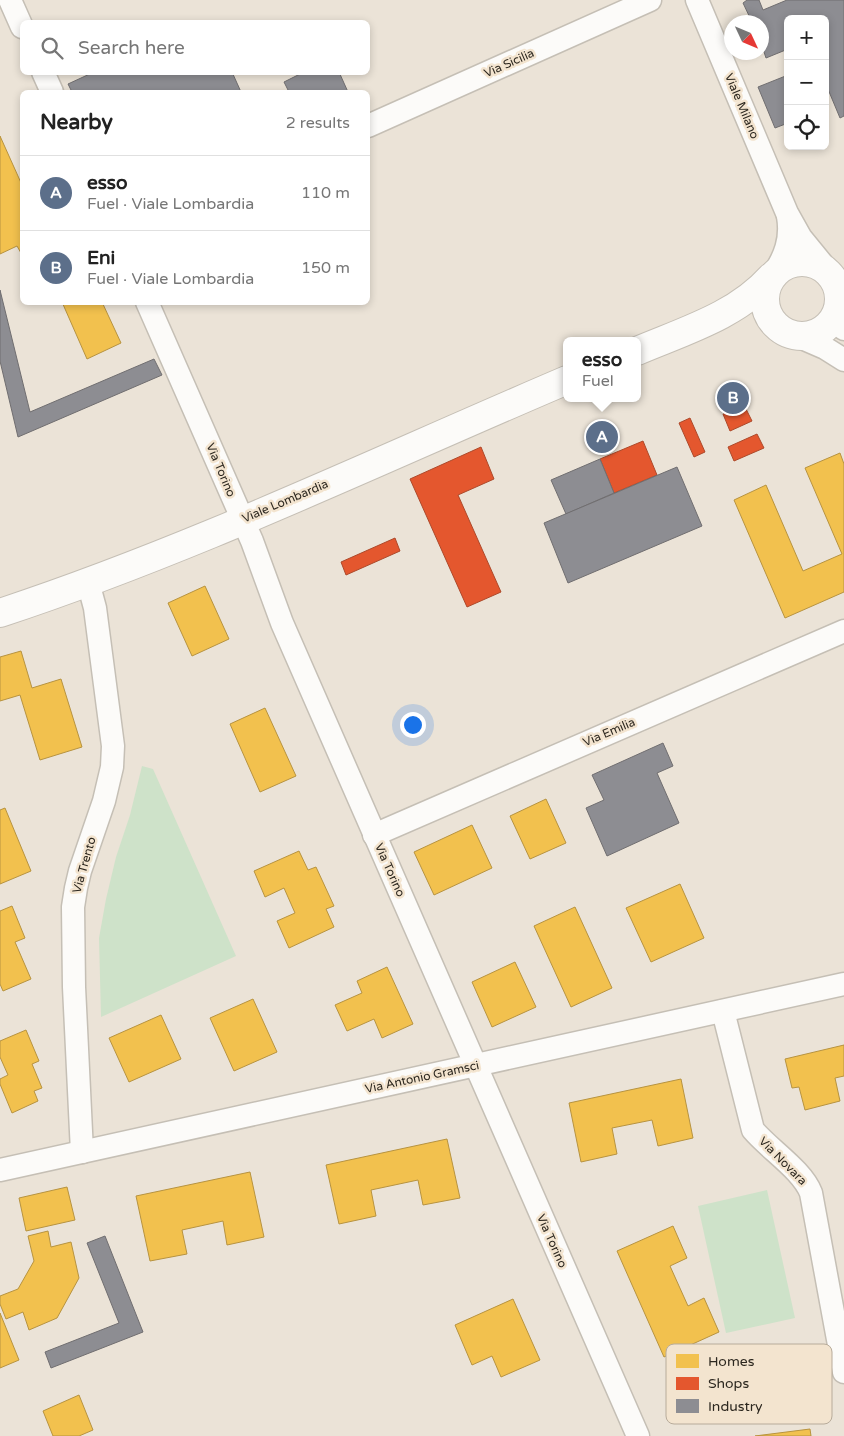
<!DOCTYPE html>
<html lang="en">
<head>
<meta charset="utf-8">
<style>
  :root { --surface:#fff; --page:#f6f6f6; --text:#222; --muted:#767676; --line:#e0e0e0; --accent:#6f695f }
  body { margin:0; font-family:"Varela Round",sans-serif; background:var(--page); color:var(--text) }
  .controls { position:absolute; right:15px; top:15px; display:grid; overflow:hidden; border-radius:8px; box-shadow:0 2px 8px #0003 }
  .controls button { width:45px; height:45px; display:grid; place-items:center; padding:0; border:0; border-bottom:1px solid var(--line); background:var(--surface); color:var(--text); font:25px sans-serif }
  .compass { position:absolute; left:724px; top:15px; width:45px; height:45px; border-radius:50%; background:var(--surface); box-shadow:0 2px 8px #0003; rotate:134deg }
  .you { position:absolute; left:412px; top:724px; width:18px; height:18px; margin:-12px; border:4px solid #fff; border-radius:50%; background:#1a73e8; box-shadow:0 0 0 8px #1a73e833 }
  .badge { display:grid; place-items:center; width:32px; height:32px; border-radius:50%; background:var(--accent); color:#fff; font-size:16px; font-weight:700 }
  .pin { position:absolute; translate:-50% -50%; border:2px solid #fff; box-shadow:0 1px 5px #0006 }
  .popup { position:absolute; left:563px; top:337px; width:78px; height:65px; box-sizing:border-box; display:grid; place-content:center; border-radius:8px; background:var(--surface); filter:drop-shadow(0 1px 4px #0005); font-size:16px; white-space:nowrap; color:var(--muted) }
  .popup b { font-size:19px; color:var(--text) }
  .popup::after { content:''; position:absolute; left:50%; top:100%; margin-left:-10px; border:10px solid transparent; border-top-color:var(--surface) }
  .list { margin:0; padding:0; list-style:none }
  h2 { display:flex; justify-content:space-between; align-items:center; height:65px; margin:0; padding:0 20px; font-size:21px }
  h2 small { font-size:16px; font-weight:400; color:var(--muted) }
  .list li { display:grid; grid-template-columns:32px 1fr auto; gap:15px; align-items:center; box-sizing:border-box; height:75px; padding:0 20px; border-top:1px solid var(--line) }
  .list b { display:block; font-size:19px; white-space:nowrap }
  .list p { margin:0; font-size:16px; white-space:nowrap; color:var(--muted) }
  .list em { font-size:16px; font-style:normal; color:var(--muted) }
  .icon { flex:none; width:28px; height:28px; fill:none; stroke:currentColor; stroke-width:2; stroke-linecap:round; stroke-linejoin:round }
  .map { position:relative; flex:none; width:844px; height:1436px; overflow:hidden }
  .search { position:absolute; background:var(--surface); box-shadow:0 2px 8px #0003; left:20px; top:20px; width:350px; height:55px; display:flex; align-items:center; gap:12px; box-sizing:border-box; padding:0 18px; border-radius:8px; color:var(--muted); font-size:19px }
  .panel { position:absolute; background:var(--surface); box-shadow:0 2px 8px #0003; left:20px; top:90px; width:350px; height:215px; border-radius:8px }
  .map>svg:first-child { display:block }
  .green { fill:#cee2c9 }
  .homes { fill:#f2c14e; stroke:#b79340 }
  .shops { fill:#e4572e; stroke:#ad492a }
  .industry { fill:#8d8d92; stroke:#706e70 }
  .lines { fill:none; stroke-linecap:round; stroke-linejoin:round }
  .minor-casing { stroke:#c5bfb5; stroke-width:25 }
  .tertiary-casing { stroke:#c5bfb5; stroke-width:30 }
  .minor { stroke:#fcfbf9; stroke-width:22 }
  .tertiary { stroke:#fcfbf9; stroke-width:28 }
  .labels { text-anchor:middle; stroke-width:5; stroke-linejoin:round; paint-order:stroke }
  .street-label { font-size:12px; fill:#2c271f; stroke:#f3e4cf }
  .key { fill:#f3e4cf; stroke:#b7ab9a; stroke-width:1 }
  .key-label { font-size:14px; fill:#2c271f }
</style>
</head>
<body>
<div class="map">
<svg width="844" height="1436" viewBox="0 0 844 1436">
  <rect width="100%" height="100%" fill="#ebe3d7"/>
  <g class="green">
    <path d="M142,766L153,769L236,956L101,1017L99,938L106,899L116,857L130,815Z"/>
    <path d="M767,1190L795,1318L726,1333L698,1206Z"/>
  </g>
  <g class="homes">
    <path d="M0,136L22,185V252L21,253L17,246L0,254Z"/>
    <path d="M62,302H102L121,343L87,359Z"/>
    <path d="M840,453L844,464V592L785,618L734,500L766,485L803,571L842,554L805,468Z"/>
    <path d="M205,586L229,639L192,656L168,603Z"/>
    <path d="M21,651L32,688L61,679L82,747L40,760L20,695L0,701V657Z"/>
    <path d="M265,708L296,776L260,792L230,724Z"/>
    <path d="M546,799L566,843L530,859L510,816Z"/>
    <path d="M5,808L31,871L0,884V810Z"/>
    <path d="M472,825L492,868L434,895L414,852Z"/>
    <path d="M299,851L308,870L316,867L334,906L326,909L334,927L289,948L277,921L295,913L284,888L265,897L254,871Z"/>
    <path d="M680,884L704,938L651,962L626,908Z"/>
    <path d="M12,906L25,938L15,942L31,979L3,991L0,984V911Z"/>
    <path d="M575,907L612,988L571,1007L534,926Z"/>
    <path d="M515,962L536,1007L492,1027L472,982Z"/>
    <path d="M387,967L413,1024L382,1038L374,1019L347,1031L335,1005L362,993L357,981Z"/>
    <path d="M253,999L277,1052L234,1071L210,1018Z"/>
    <path d="M161,1015L181,1059L129,1082L109,1038Z"/>
    <path d="M26,1030L39,1061L32,1064L42,1088L34,1091L38,1101L12,1113L0,1084V1079L8,1075L0,1057V1041Z"/>
    <path d="M844,1045V1076L835,1078L840,1101L805,1110L799,1087L792,1088L785,1059Z"/>
    <path d="M681,1079L693,1138L658,1146L652,1120L612,1128L617,1154L581,1162L569,1103Z"/>
    <path d="M447,1139L460,1198L423,1205L418,1180L371,1190L376,1216L339,1224L326,1165Z"/>
    <path d="M250,1172L264,1237L227,1245L223,1221L182,1230L187,1254L150,1261L136,1196Z"/>
    <path d="M67,1187L75,1220L26,1231L19,1198Z"/>
    <path d="M673,1226L687,1258L670,1266L688,1306L704,1298L719,1332L664,1357L617,1251Z"/>
    <path d="M48,1231L51,1247L71,1242L79,1278L57,1318L29,1330L23,1312L6,1319L0,1304V1296L18,1289L34,1261L28,1236Z"/>
    <path d="M513,1299L540,1360L501,1377L492,1356L472,1365L455,1325Z"/>
    <path d="M0,1313L19,1360L0,1368Z"/>
    <path d="M79,1395L93,1430L79,1436H53L43,1411Z"/>
    <path d="M810,1429L811,1436H755Z"/>
  </g>
  <g class="shops">
    <path d="M737,388L744,405L728,412L721,395Z"/>
    <path d="M744,405L752,421L730,431L723,414Z"/>
    <path d="M690,418L705,452L694,457L679,423Z"/>
    <path d="M607,422L616,442L595,451L587,431Z"/>
    <path d="M757,434L764,448L734,461L728,447Z"/>
    <path d="M643,441L657,475L614,493L600,459Z"/>
    <path d="M481,447L494,479L458,495L501,592L467,607L410,479Z"/>
    <path d="M395,538L400,551L346,575L341,562Z"/>
  </g>
  <g class="industry">
    <path d="M747,0H759L763,10L787,0H844V116L840,118L825,82V19H788V49L766,58L762,46V22H752L743,3Z"/>
    <path d="M94,72H232L241,92H72L68,84Z"/>
    <path d="M304,72H339L348,92H289L284,82Z"/>
    <path d="M788,75V123L775,128L758,87Z"/>
    <path d="M0,290L30,412L154,359L162,375L18,437L0,361Z"/>
    <path d="M600,459L614,493L566,514L551,480Z"/>
    <path d="M677,467L702,526L568,583L544,523Z"/>
    <path d="M663,743L673,766L657,773L679,823L607,856L586,808L604,800L592,775Z"/>
    <path d="M105,1236L143,1332L51,1368L45,1352L119,1323L87,1243Z"/>
  </g>
  <g class="lines">
    <defs>
      <g id="minor">
        <path d="M10,0L22,27"/>
        <path d="M697,0L787,213L801,238L828,271"/>
        <path d="M43,72L52,92"/>
        <path d="M368,126L650,0"/>
        <path d="M773,275C785,257 792,239 788,216"/>
        <path d="M147,302L252,541L282,623L638,1436"/>
        <path d="M839,303L844,329"/>
        <path d="M795,335L825,348L844,360"/>
        <path d="M374,835L844,631"/>
        <path d="M723,1011L753,1130C770,1150 802,1170 811,1193L844,1372"/>
        <path d="M82,1152L74,987L73,907L76,888L80,871L104,801L112,767L113,746L95,608L88,582"/>
        <path d="M0,1170L844,984"/>
      </g>
      <g id="tertiary">
        <circle cx="802" cy="299" r="37"/>
        <path d="M637,351C684,331 736,316 771,277"/>
        <path d="M0,613C194,549 379,460 567,380"/>
      </g>
    </defs>
    <use href="#minor" class="minor-casing"/>
    <use href="#tertiary" class="tertiary-casing"/>
    <use href="#minor" class="minor"/>
    <use href="#tertiary" class="tertiary"/>
  </g>
  <g class="labels">
    <g class="street-label">
      <text transform="translate(509 63) rotate(-24)" y="4">Via Sicilia</text>
      <text transform="translate(742 106) rotate(67)" y="4">Viale Milano</text>
      <text transform="translate(221 470) rotate(67)" y="4">Via Torino</text>
      <text transform="translate(285 501) rotate(-23)" y="4">Viale Lombardia</text>
      <text transform="translate(609 732) rotate(-23)" y="4">Via Emilia</text>
      <text transform="translate(84 865) rotate(-74)" y="4">Via Trento</text>
      <text transform="translate(390 870) rotate(66)" y="4">Via Torino</text>
      <text transform="translate(422 1077) rotate(-12)" y="4">Via Antonio Gramsci</text>
      <text transform="translate(783 1161) rotate(45)" y="4">Via Novara</text>
      <text transform="translate(552 1241) rotate(66)" y="4">Via Torino</text>
    </g>
  </g>
  <rect x="666" y="1344" width="166" height="80" rx="8" class="key"/>
  <rect x="676" y="1354" width="23" height="14" fill="#f2c14e"/>
  <rect x="676" y="1377" width="23" height="13" fill="#e4572e"/>
  <rect x="676" y="1399" width="23" height="14" fill="#8d8d92"/>
  <g class="key-label">
    <text x="708" y="1366">Homes</text>
    <text x="708" y="1388">Shops</text>
    <text x="708" y="1411">Industry</text>
  </g>
</svg>
<div class="controls">
<button>+</button>
<button>−</button>
<button><svg class="icon" aria-label="locate" viewBox="0 0 24 24"><circle cx="12" cy="12" r="6"/><path d="M12 2v4M12 18v4M2 12h4M18 12h4"/></svg></button>
</div>
<svg class="compass" viewBox="-18 -18 36 36"><path d="M0-13l5 13h-10z" fill="#e53935"/><path d="M0 13l5-13h-10z" fill="#767676"/></svg>
<div class="you"></div>
<div class="pin badge" style="left:602px;top:437px;background:#5c6f8a">A</div>
<div class="popup"><b>esso</b>Fuel</div>
<div class="pin badge" style="left:733px;top:398px;background:#5c6f8a">B</div>
<div class="search"><svg class="icon" aria-label="search" viewBox="0 0 24 24"><circle cx="10" cy="10" r="6"/><path d="M15 15l6 6"/></svg>Search here</div>
<section class="panel">
<h2>Nearby<small>2 results</small></h2>
<ul class="list">
<li><span class="badge" style="background:#5c6f8a">A</span><div><b>esso</b><p>Fuel · Viale Lombardia</p></div><em>110 m</em></li>
<li><span class="badge" style="background:#5c6f8a">B</span><div><b>Eni</b><p>Fuel · Viale Lombardia</p></div><em>150 m</em></li>
</ul>
</section>
</div>
</body>
</html>
